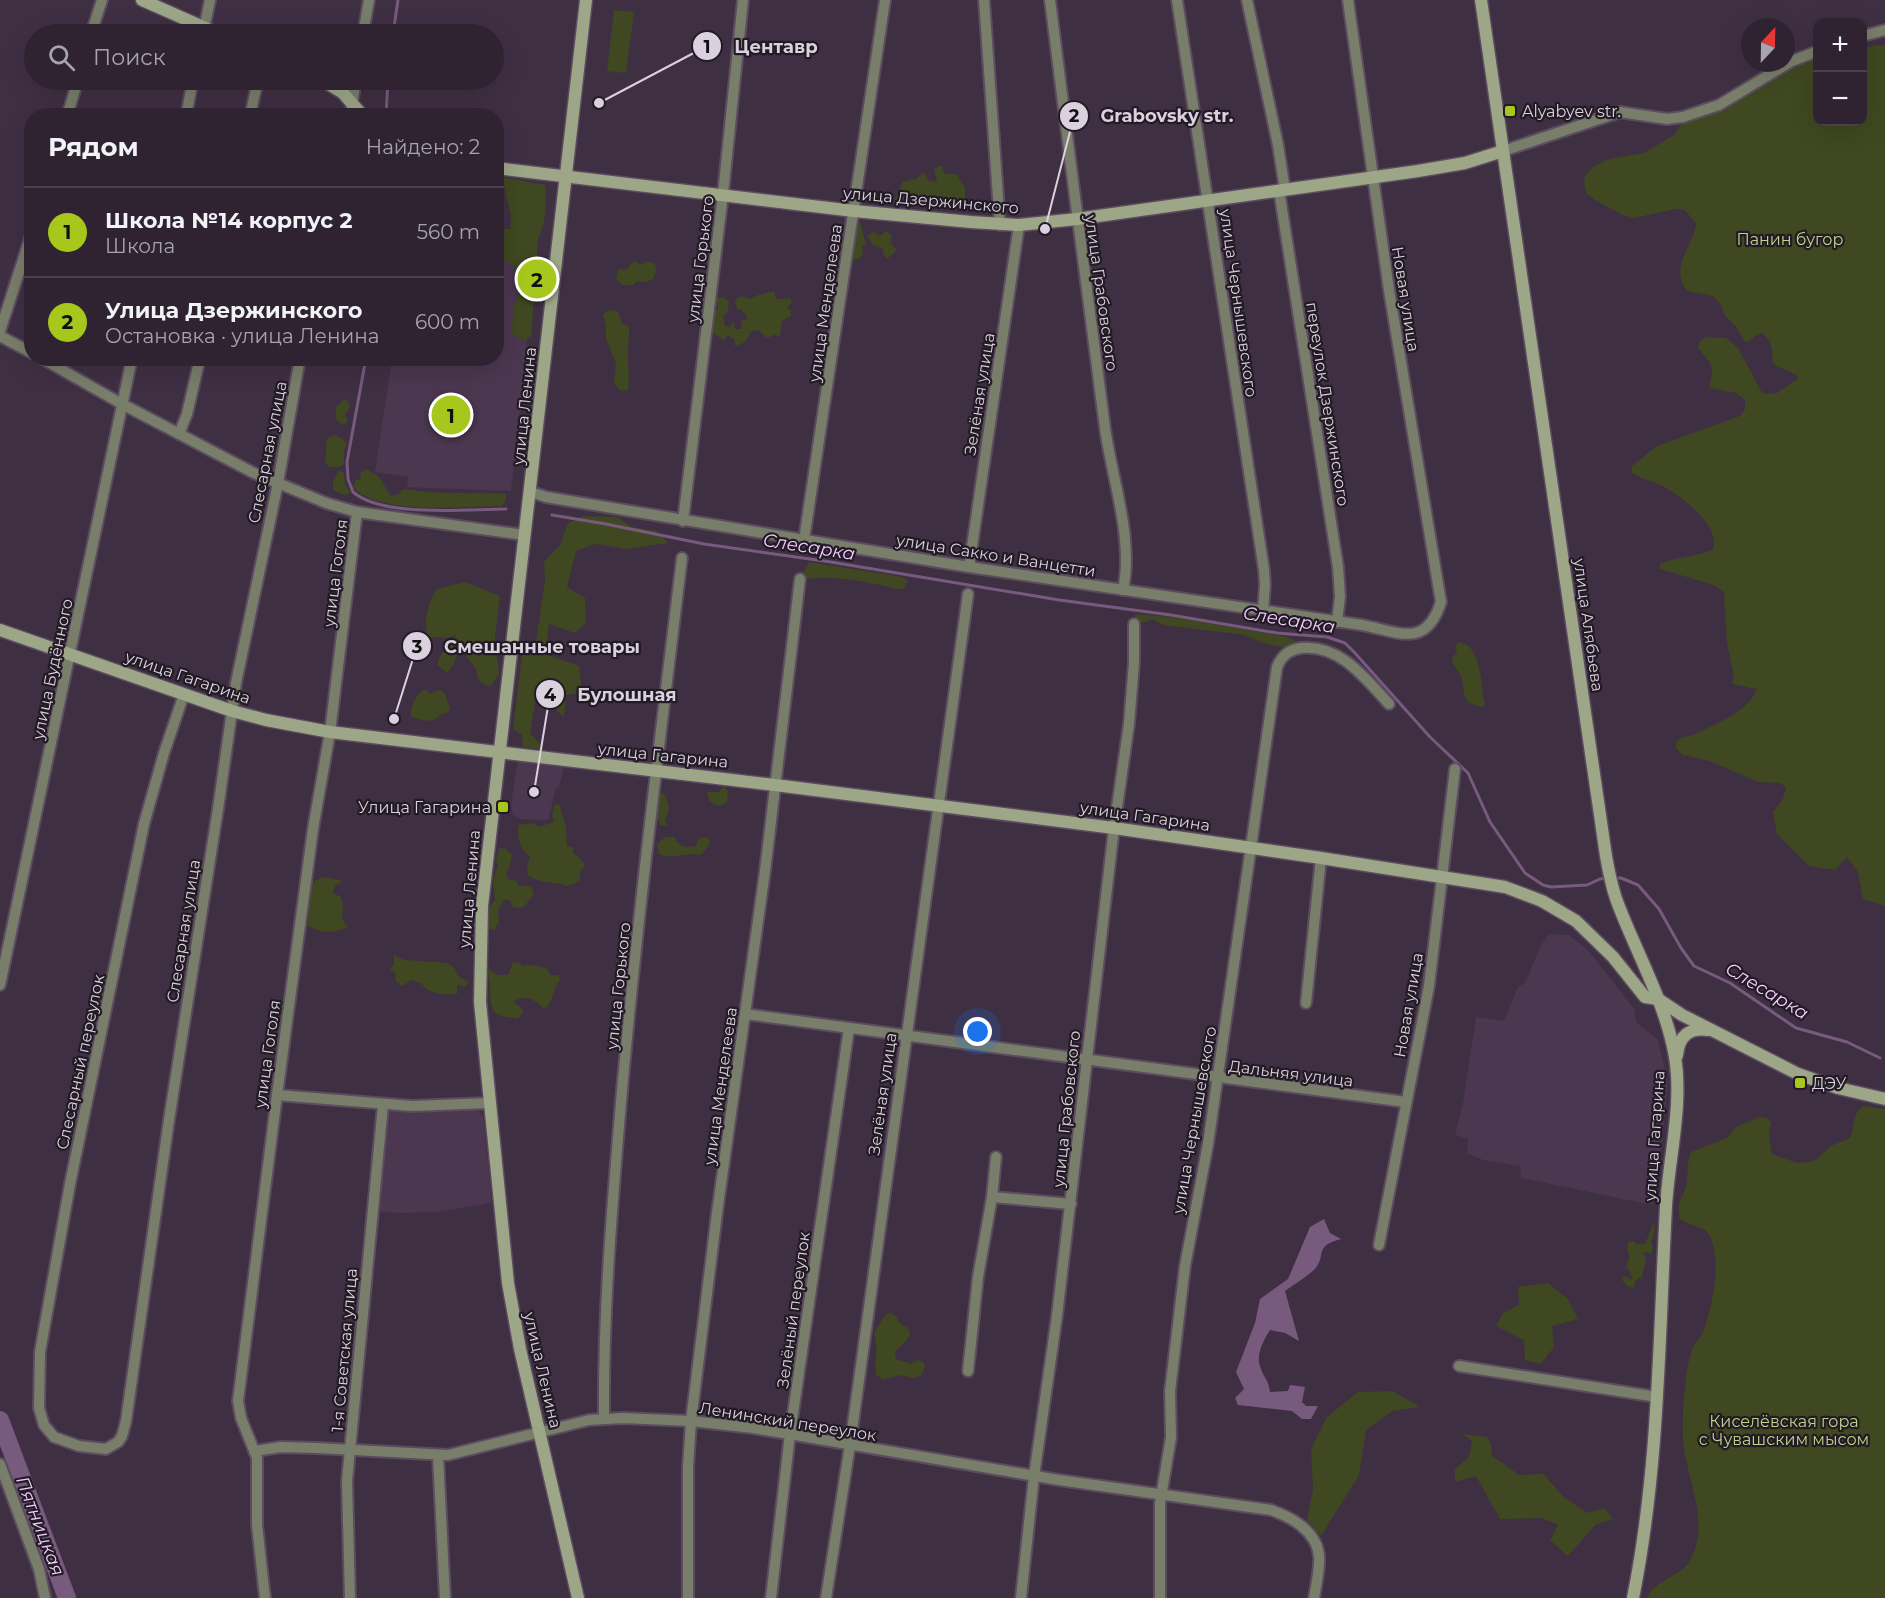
<!DOCTYPE html>
<html lang="ru">
<head>
<meta charset="utf-8">
<style>
  :root { --surface:#2f2332; --page:#372b3a; --text:#f1f3f6; --muted:#a7a4ac; --line:#4a404d; --accent:#a8c71d }
  body { margin:0; font-family:Montserrat,sans-serif; background:var(--page); color:var(--text) }
  .controls { position:absolute; right:18px; top:18px; display:grid; overflow:hidden; border-radius:12px; box-shadow:0 6px 24px #0002 }
  .controls button { width:54px; height:54px; display:grid; place-items:center; padding:0; border:0; border-bottom:2px solid var(--line); background:var(--surface); color:var(--text); font:30px sans-serif }
  .compass { position:absolute; left:1741px; top:18px; width:54px; height:54px; border-radius:50%; background:var(--surface); box-shadow:0 6px 24px #0002; rotate:22deg }
  .you { position:absolute; left:978px; top:1032px; width:21px; height:21px; margin:-15px; border:4px solid #fff; border-radius:50%; background:#1a73e8; box-shadow:0 0 0 9px #1a73e833 }
  .badge { display:grid; place-items:center; width:39px; height:39px; border-radius:50%; background:var(--accent); color:#111; font-size:20px; font-weight:700 }
  .pin { position:absolute; translate:-50% -50%; border:3px solid #fff; box-shadow:0 2px 6px #0006 }
  .list { margin:0; padding:0; list-style:none }
  h2 { display:flex; justify-content:space-between; align-items:center; height:78px; margin:0; padding:0 24px; font-size:26px }
  h2 small { font-size:20px; font-weight:400; color:var(--muted) }
  .list li { display:grid; grid-template-columns:39px 1fr auto; gap:18px; align-items:center; box-sizing:border-box; height:90px; padding:0 24px; border-top:2px solid var(--line) }
  .list b { display:block; font-size:22px; white-space:nowrap }
  .list p { margin:0; font-size:20px; white-space:nowrap; color:var(--muted) }
  .list em { font-size:20px; font-style:normal; color:var(--muted) }
  .icon { flex:none; width:33px; height:33px; fill:none; stroke:currentColor; stroke-width:2; stroke-linecap:round; stroke-linejoin:round }
  .map { position:relative; flex:none; width:1885px; height:1598px; overflow:hidden }
  .search { position:absolute; background:var(--surface); box-shadow:0 6px 24px #0002; left:24px; top:24px; width:480px; height:66px; display:flex; align-items:center; gap:15px; box-sizing:border-box; padding:0 21px; border-radius:33px; color:var(--muted); font-size:22px }
  .panel { position:absolute; background:var(--surface); box-shadow:0 6px 24px #0002; left:24px; top:108px; width:480px; height:258px; border-radius:24px }
  .map>svg:first-child { display:block }
  .built { fill:#4b3750 }
  .green { fill:#3f4820 }
  .water { fill:#775a7e }
  .lines { fill:none; stroke-linecap:round; stroke-linejoin:round }
  .stream { stroke:#775a7e; stroke-width:3 }
  .river { stroke:#775a7e; stroke-width:18 }
  .street-casing { stroke:#5b4c5f; stroke-width:14 }
  .secondary-casing { stroke:#5b4c5f; stroke-width:15 }
  .street { stroke:#787e6a; stroke-width:10 }
  .secondary { stroke:#9da687; stroke-width:12 }
  .poi-dot { fill:#a8c71d; stroke:#221a24; stroke-width:2 }
  .labels { text-anchor:middle; stroke-width:4.5; stroke-linejoin:round; paint-order:stroke }
  .poi-label { font-size:16px; fill:#dbd1de; stroke:#221a24; text-anchor:start }
  .street-label { font-size:16px; fill:#dbd1de; stroke:#221a24 }
  .park-label { font-size:16px; fill:#c0d38b; stroke:#221a24 }
  .water-label { font-size:18px; font-style:italic; fill:#f4cdfe; stroke:#221a24 }
  .leader { fill:none; stroke:#dbd1de; stroke-width:2 }
  .callout-dot { fill:#dbd1de; stroke:#221a24; stroke-width:2 }
  .mark-label { font-size:18px; text-anchor:middle; font-weight:bold; fill:#111 }
  .callout-label { font-size:18px; text-anchor:middle; font-weight:bold; fill:#dbd1de; stroke:#221a24; stroke-width:4.5; stroke-linejoin:round; paint-order:stroke }
</style>
</head>
<body>
<div class="map">
<svg width="1885" height="1598" viewBox="0 0 1885 1598">
  <rect width="100%" height="100%" fill="#3f2f43"/>
  <g class="built">
    <path d="M497,234L538,239L511,491L407,487L408,477L375,472L392,359L496,358Z"/>
    <path d="M518,760L564,766L559,788H556L548,820L520,819L513,815L511,804Z"/>
    <path d="M1549,934L1569,935L1589,951L1634,1009L1636,1022L1658,1040L1668,1083L1655,1200L1652,1205L1521,1178L1520,1166L1483,1160L1467,1153L1468,1139L1455,1135L1463,1103L1476,1017L1504,1021L1518,987L1525,983L1541,945Z"/>
    <path d="M394,1108L472,1109L478,1110L483,1116L492,1203L436,1212L400,1213L376,1211L385,1117L388,1111Z"/>
  </g>
  <g class="green">
    <path d="M614,10L634,12L626,73L607,71Z"/>
    <path d="M1885,45V906L1863,899L1858,872L1847,857L1835,870L1809,866L1777,834L1773,812L1783,799L1786,788L1781,783L1758,782L1710,761L1683,755L1676,748V742C1682,736 1690,737 1697,733C1718,723 1749,711 1757,689L1732,684L1734,676L1727,644L1724,592L1714,585L1660,569V564C1676,556 1696,558 1713,549C1721,526 1681,496 1663,486C1652,481 1642,479 1632,473V466L1657,446L1740,416L1745,409V400L1736,393L1710,388C1709,381 1712,378 1712,372C1713,363 1703,355 1698,348L1700,341L1706,337L1726,338L1738,348L1761,391L1766,394L1777,393L1799,378C1792,371 1782,370 1773,363C1772,352 1773,339 1761,333L1755,336L1749,342L1744,341L1736,326L1725,316L1721,305L1713,296L1687,291C1669,266 1692,250 1696,224L1685,210L1675,209L1634,218L1623,215L1595,200L1586,193L1584,183L1585,176L1593,167L1609,159L1644,153L1674,135L1682,123L1712,113L1749,94L1781,73L1817,57L1818,122H1862L1863,47Z"/>
    <path d="M941,165L945,174H956L965,187V209L893,203L903,182L916,179L924,172L929,181L937,182L934,169Z"/>
    <path d="M502,177L545,185C547,205 546,221 538,239L531,336L523,341L511,332L514,305L521,287L512,264L497,258V229H510L511,217Z"/>
    <path d="M860,222L866,244L862,246L863,253L860,259H854C849,250 853,230 860,222Z"/>
    <path d="M886,231L892,235L891,244L897,250L887,259L883,254V249L873,245L867,236L874,232L880,236Z"/>
    <path d="M635,261L641,265L648,261L654,263L657,269L653,279L646,282L637,281L633,285H623L616,279L618,270L627,269L631,263Z"/>
    <path d="M774,291L776,299L790,298L792,302L787,308L791,310V316L782,321L780,336L774,335L767,338L758,330L751,331C748,340 744,344 735,346L734,339L727,335L724,341L712,332L714,312L718,309L717,298L724,297L729,302L728,311L723,317L725,326L730,327L733,321L735,329H741L742,320L746,321L747,317L742,310L737,309L735,300L741,296L750,299L758,295Z"/>
    <path d="M610,310L618,312L622,324L628,325C631,335 627,344 628,355C628,368 630,378 628,390L621,391L614,383L616,363L606,339V325L603,314Z"/>
    <path d="M347,400L350,407L345,414L348,423L341,424L336,419V407L342,401Z"/>
    <path d="M334,435L341,438L347,443L344,451V464L339,467H330L325,462C327,454 325,447 327,439Z"/>
    <path d="M367,469L379,477L391,496L399,494L403,489C438,495 471,492 506,494V499L502,506H497C462,507 377,515 353,487L356,480L361,479L360,473Z"/>
    <path d="M338,471L344,472L345,484L350,493L345,495L333,490V482Z"/>
    <path d="M584,516L617,517L632,527L657,531L668,543L626,549L595,544L576,551L567,587L585,598L586,623L575,633L549,624L545,654L579,666L582,692L566,695L564,717L557,711L552,687L549,685L535,702L530,733L544,749L523,747L522,734L513,730L523,646L536,641L545,580L544,562L560,545L568,523Z"/>
    <path d="M809,562L903,577L908,581L903,589H897C866,582 837,575 806,579L803,573Z"/>
    <path d="M465,582L500,596L495,637L499,674L490,687L479,681L476,669L460,647L453,665L447,673L437,665L440,656L456,635L447,638L428,637C423,620 427,605 437,589Z"/>
    <path d="M1135,614L1173,617L1287,637L1299,643L1287,648L1263,643L1245,635L1163,625L1152,619L1143,623L1136,620Z"/>
    <path d="M1458,642L1468,645C1483,663 1480,683 1485,705L1481,707C1458,701 1467,692 1461,676C1459,671 1455,667 1452,663L1453,657L1457,652L1455,647Z"/>
    <path d="M425,689L430,694L435,691L440,690L445,694L450,710L447,713L441,714C434,724 421,721 411,716C411,703 415,696 425,689Z"/>
    <path d="M724,785L728,792L727,802L718,806L709,801L707,792H719Z"/>
    <path d="M663,793C669,801 671,811 665,819L668,826L661,825L657,820V794Z"/>
    <path d="M559,804L566,827L567,846L573,847V854L578,856L585,865L580,872V881L568,886C554,881 539,884 528,875L527,866L530,857C520,848 517,839 518,825L534,823L538,827L554,822L552,816L554,806Z"/>
    <path d="M665,837H674C680,847 685,848 696,846L698,840L704,837L709,838L710,843L701,855C686,852 670,860 659,854L657,844Z"/>
    <path d="M504,848L512,854L509,869L506,874L509,880L515,879L518,886H531L534,894L523,908L513,907L509,899L504,900L498,910L499,922L494,930L488,928L487,909L495,900C494,888 491,878 498,867L496,859L499,849Z"/>
    <path d="M324,877L343,881L335,886L333,893L341,897L343,905L342,919L348,927C333,933 323,934 308,926L310,887L316,880Z"/>
    <path d="M394,955L404,960L448,963L455,969L458,976L469,982L465,987L457,985V994C444,995 430,995 421,983L411,980L402,986L396,981L395,972L389,970L394,965Z"/>
    <path d="M513,962L520,963L522,966L532,965L547,968L550,975H558L561,979C554,987 553,997 548,1007L543,1008C533,998 525,994 513,1002L522,1008L523,1013L518,1018C493,1017 490,1012 490,988C490,980 487,977 488,969L498,975H508Z"/>
    <path d="M1864,1106L1885,1109V1598H1647C1655,1579 1682,1577 1691,1559C1711,1520 1685,1477 1683,1438C1682,1416 1685,1366 1693,1347C1696,1341 1701,1337 1703,1332C1711,1311 1718,1277 1715,1255C1710,1222 1702,1232 1680,1219C1675,1196 1685,1199 1687,1181C1688,1171 1687,1162 1691,1152L1727,1138L1736,1127L1759,1117L1767,1118L1771,1123L1769,1134L1772,1154L1797,1163L1809,1162L1816,1160L1831,1146L1850,1138C1855,1127 1852,1112 1864,1106Z"/>
    <path d="M1654,1222C1656,1228 1654,1236 1651,1241L1653,1248L1651,1254L1645,1252L1643,1254L1646,1259L1642,1277L1636,1280L1634,1288L1629,1287L1621,1279L1624,1276L1633,1280L1629,1270L1626,1267L1630,1256L1627,1250L1628,1242L1634,1241L1636,1244H1645Z"/>
    <path d="M1548,1283L1568,1299L1578,1319L1552,1326L1554,1347L1541,1364L1525,1360L1524,1340L1496,1326L1503,1313L1519,1305L1518,1287Z"/>
    <path d="M891,1313L896,1316L899,1323L908,1328L910,1335C906,1343 900,1345 895,1352L896,1359L911,1364L918,1360L923,1362L925,1366L922,1375L914,1378L900,1375L884,1380L876,1375C874,1360 879,1349 874,1333L886,1314Z"/>
    <path d="M1392,1391L1420,1407L1392,1411L1366,1430L1359,1475L1321,1536L1307,1520L1313,1489L1311,1449L1327,1417L1358,1392Z"/>
    <path d="M1462,1434L1487,1437L1492,1447L1491,1455L1519,1475L1543,1474L1565,1498L1588,1513L1604,1508L1613,1519L1595,1525L1568,1556L1550,1540L1558,1525L1542,1518L1500,1519L1476,1476L1455,1482V1469L1469,1457L1472,1441Z"/>
  </g>
  <path class="water" d="M1324,1219L1330,1233L1341,1239C1312,1247 1328,1255 1314,1270C1305,1278 1294,1284 1285,1291L1299,1341L1285,1333L1270,1330C1263,1341 1255,1356 1261,1369C1265,1380 1268,1378 1270,1392L1288,1391L1290,1385L1305,1387L1302,1402L1306,1406H1318L1311,1419H1302L1292,1411L1238,1405L1235,1398L1244,1389L1236,1372L1255,1323L1260,1299L1288,1279L1310,1227Z"/>
  <g class="lines">
    <g class="stream">
      <path d="M393,34L398,0"/>
      <path d="M386,116L388,80"/>
      <path d="M366,358L347,462L348,479L353,492C383,518 467,509 506,509"/>
      <path d="M552,515L606,524L704,544L831,562L1059,600L1171,615L1277,633L1327,637L1345,643L1354,652L1430,737L1468,773L1490,822L1525,873L1543,885L1551,887L1587,885L1600,879L1606,878"/>
      <path d="M1613,878H1621L1638,885L1659,909L1681,948L1694,966L1730,983L1796,1028L1847,1042L1880,1058"/>
    </g>
    <path class="river" d="M0,1420L67,1598"/>
    <defs>
      <g id="street">
        <path d="M984,0L1000,225"/>
        <path d="M1050,0C1068,143 1086,285 1105,428C1112,479 1134,539 1123,590"/>
        <path d="M1177,0L1264,570L1265,585L1263,610"/>
        <path d="M1247,0L1278,145L1285,190"/>
        <path d="M91,34L102,0"/>
        <path d="M203,34L210,0"/>
        <path d="M363,34L369,0"/>
        <path d="M1862,36L1885,30"/>
        <path d="M67,116L78,80"/>
        <path d="M186,116L193,80"/>
        <path d="M250,116L258,80"/>
        <path d="M350,116L356,80"/>
        <path d="M1503,151L1620,112L1667,119L1683,117L1719,105L1792,61L1818,51"/>
        <path d="M1279,190L1338,567L1340,596L1337,622"/>
        <path d="M0,331L32,232"/>
        <path d="M0,336L32,353"/>
        <path d="M41,358L122,404L254,473L326,503L357,512L525,535"/>
        <path d="M179,434L187,414L200,358"/>
        <path d="M531,492L546,497L969,567L1362,625C1399,632 1426,649 1441,602L1389,290L1348,0"/>
        <path d="M683,521L723,194L743,0"/>
        <path d="M804,540L885,0"/>
        <path d="M969,567L1019,225"/>
        <path d="M184,694L164,753L144,824L70,1184L40,1352L39,1408L44,1425L54,1437L79,1446L106,1449L118,1442L122,1436L126,1421L169,1120L218,809L236,683L278,483L300,358"/>
        <path d="M0,985L132,358"/>
        <path d="M1306,1003L1321,858"/>
        <path d="M745,1014L1406,1102"/>
        <path d="M277,1095L412,1106L490,1103"/>
        <path d="M992,1197L1071,1204"/>
        <path d="M1379,1245L1429,986L1455,769"/>
        <path d="M1459,1366L1657,1397"/>
        <path d="M968,1371L978,1277L992,1197L996,1157"/>
        <path d="M604,1418C603,1312 612,1208 621,1102C637,920 660,739 682,558"/>
        <path d="M254,1451L281,1447L317,1448L448,1455L589,1420L623,1418L691,1421L753,1428L1059,1480L1271,1510C1291,1517 1317,1531 1319,1556C1320,1570 1316,1585 1314,1598"/>
        <path d="M438,1455L445,1598"/>
        <path d="M0,1464L39,1569L45,1598"/>
        <path d="M265,1598L257,1525V1458L241,1418L238,1401L277,1095L313,829L330,732L357,512"/>
        <path d="M350,1598L347,1481L383,1105"/>
        <path d="M688,1598V1467L691,1421L717,1213L765,871L800,579"/>
        <path d="M771,1598L790,1434L849,1028"/>
        <path d="M826,1598L850,1445L968,594"/>
        <path d="M1021,1598L1034,1476L1057,1316L1114,828L1129,724L1134,663V624"/>
        <path d="M1160,1598V1503L1171,1437L1170,1391L1185,1266L1208,1144L1277,667C1282,655 1289,650 1301,648C1340,644 1365,678 1389,704"/>
      </g>
      <g id="secondary">
        <path d="M142,0L219,34"/>
        <path d="M1481,0L1606,856C1609,873 1612,889 1618,904C1637,954 1666,1004 1675,1057C1683,1105 1669,1157 1666,1206C1659,1337 1659,1469 1633,1598"/>
        <path d="M322,80L343,93L363,116"/>
        <path d="M496,168L854,211L971,222L1019,225L1077,219L1418,171L1465,163L1503,151"/>
        <path d="M0,630L232,711L266,720L330,732L775,785L1114,828L1321,858L1505,887L1542,901L1576,921L1613,957L1645,997L1658,999L1682,1015L1798,1074L1838,1088L1885,1099"/>
        <path d="M1677,1055C1679,1036 1689,1027 1709,1030"/>
        <path d="M578,1598L520,1349L508,1283L480,1002L482,906L586,0"/>
      </g>
    </defs>
    <use href="#street" class="street-casing"/>
    <use href="#secondary" class="secondary-casing"/>
    <use href="#street" class="street"/>
    <use href="#secondary" class="secondary"/>
  </g>
  <g class="poi-dot">
    <rect x="1504" y="105" width="12" height="12" rx="3"/>
    <rect x="497" y="801" width="12" height="12" rx="3"/>
    <rect x="1794" y="1077" width="12" height="12" rx="3"/>
  </g>
  <g class="labels">
    <g class="poi-label">
      <text x="1522" y="117">Alyabyev str.</text>
      <text x="491" y="813" text-anchor="end">Улица Гагарина</text>
      <text x="1812" y="1089">ДЭУ</text>
    </g>
    <g class="street-label">
      <text transform="translate(931 200) rotate(5)" y="6">улица Дзержинского</text>
      <text transform="translate(700 259) rotate(-83)" y="6">улица Горького</text>
      <text transform="translate(1102 293) rotate(82)" y="6">улица Грабовского</text>
      <text transform="translate(1406 299) rotate(81)" y="6">Новая улица</text>
      <text transform="translate(825 303) rotate(-82)" y="6">улица Менделеева</text>
      <text transform="translate(1239 303) rotate(82)" y="6">улица Чернышевского</text>
      <text transform="translate(979 394) rotate(-81)" y="6">Зелёная улица</text>
      <text transform="translate(1328 404) rotate(81)" y="6">переулок Дзержинского</text>
      <text transform="translate(524 406) rotate(-84)" y="6">улица Ленина</text>
      <text transform="translate(267 452) rotate(-79)" y="6">Слесарная улица</text>
      <text transform="translate(996 555) rotate(9)" y="6">улица Сакко и Ванцетти</text>
      <text transform="translate(335 573) rotate(-83)" y="6">улица Гоголя</text>
      <text transform="translate(1589 625) rotate(82)" y="6">улица Алябьева</text>
      <text transform="translate(52 669) rotate(-78)" y="6">улица Будённого</text>
      <text transform="translate(188 677) rotate(19)" y="6">улица Гагарина</text>
      <text transform="translate(663 755) rotate(6)" y="6">улица Гагарина</text>
      <text transform="translate(1145 816) rotate(8)" y="6">улица Гагарина</text>
      <text transform="translate(469 889) rotate(-85)" y="6">улица Ленина</text>
      <text transform="translate(183 931) rotate(-81)" y="6">Слесарная улица</text>
      <text transform="translate(618 986) rotate(-84)" y="6">улица Горького</text>
      <text transform="translate(1408 1005) rotate(-80)" y="6">Новая улица</text>
      <text transform="translate(267 1054) rotate(-82)" y="6">улица Гоголя</text>
      <text transform="translate(80 1062) rotate(-78)" y="6">Слесарный переулок</text>
      <text transform="translate(1291 1073) rotate(7)" y="6">Дальняя улица</text>
      <text transform="translate(720 1086) rotate(-82)" y="6">улица Менделеева</text>
      <text transform="translate(882 1094) rotate(-82)" y="6">Зелёная улица</text>
      <text transform="translate(1066 1109) rotate(-84)" y="6">улица Грабовского</text>
      <text transform="translate(1194 1120) rotate(-80)" y="6">улица Чернышевского</text>
      <text transform="translate(1654 1136) rotate(-86)" y="6">улица Гагарина</text>
      <text transform="translate(793 1310) rotate(-82)" y="6">Зелёный переулок</text>
      <text transform="translate(344 1350) rotate(-85)" y="6">1-я Советская улица</text>
      <text transform="translate(543 1370) rotate(77)" y="6">улица Ленина</text>
      <text transform="translate(788 1421) rotate(9)" y="6">Ленинский переулок</text>
    </g>
    <g class="park-label">
      <text x="1790" y="245">Панин бугор</text>
      <text x="1784" y="1427">Киселёвская гора<tspan x="1784" dy="18">с Чувашским мысом</tspan></text>
    </g>
    <g class="water-label">
      <text transform="translate(809 547) rotate(9)" y="6">Слесарка</text>
      <text transform="translate(1289 620) rotate(9)" y="6">Слесарка</text>
      <text transform="translate(1767 991) rotate(31)" y="6">Слесарка</text>
      <text transform="translate(40 1526) rotate(69)" y="6">Пятницкая</text>
    </g>
  </g>
  <path class="leader" d="M599 103L707 46M1045 229L1074 116M394 719L417 646M534 792L550 694"/>
  <g class="callout-dot">
    <circle cx="599" cy="103" r="6"/>
    <circle cx="1045" cy="229" r="6"/>
    <circle cx="394" cy="719" r="6"/>
    <circle cx="534" cy="792" r="6"/>
    <circle cx="707" cy="46" r="15"/>
    <circle cx="1074" cy="116" r="15"/>
    <circle cx="417" cy="646" r="15"/>
    <circle cx="550" cy="694" r="15"/>
  </g>
  <g class="mark-label">
    <text x="707" y="53">1</text>
    <text x="1074" y="122">2</text>
    <text x="417" y="653">3</text>
    <text x="550" y="701">4</text>
  </g>
  <g class="callout-label">
    <text x="776" y="53">Центавр</text>
    <text x="1167" y="122">Grabovsky str.</text>
    <text x="542" y="653">Смешанные товары</text>
    <text x="627" y="701">Булошная</text>
  </g>
</svg>
<div class="controls">
<button>+</button>
<button>−</button>
</div>
<svg class="compass" viewBox="-18 -18 36 36"><path d="M0-13l5 13h-10z" fill="#e53935"/><path d="M0 13l5-13h-10z" fill="#a7a4ac"/></svg>
<div class="you"></div>
<div class="pin badge" style="left:451px;top:415px">1</div>
<div class="pin badge" style="left:537px;top:279px">2</div>
<div class="search"><svg class="icon" aria-label="search" viewBox="0 0 24 24"><circle cx="10" cy="10" r="6"/><path d="M15 15l6 6"/></svg>Поиск</div>
<section class="panel">
<h2>Рядом<small>Найдено: 2</small></h2>
<ul class="list">
<li><span class="badge">1</span><div><b>Школа №14 корпус 2</b><p>Школа</p></div><em>560 m</em></li>
<li><span class="badge">2</span><div><b>Улица Дзержинского</b><p>Остановка · улица Ленина</p></div><em>600 m</em></li>
</ul>
</section>
</div>
</body>
</html>
